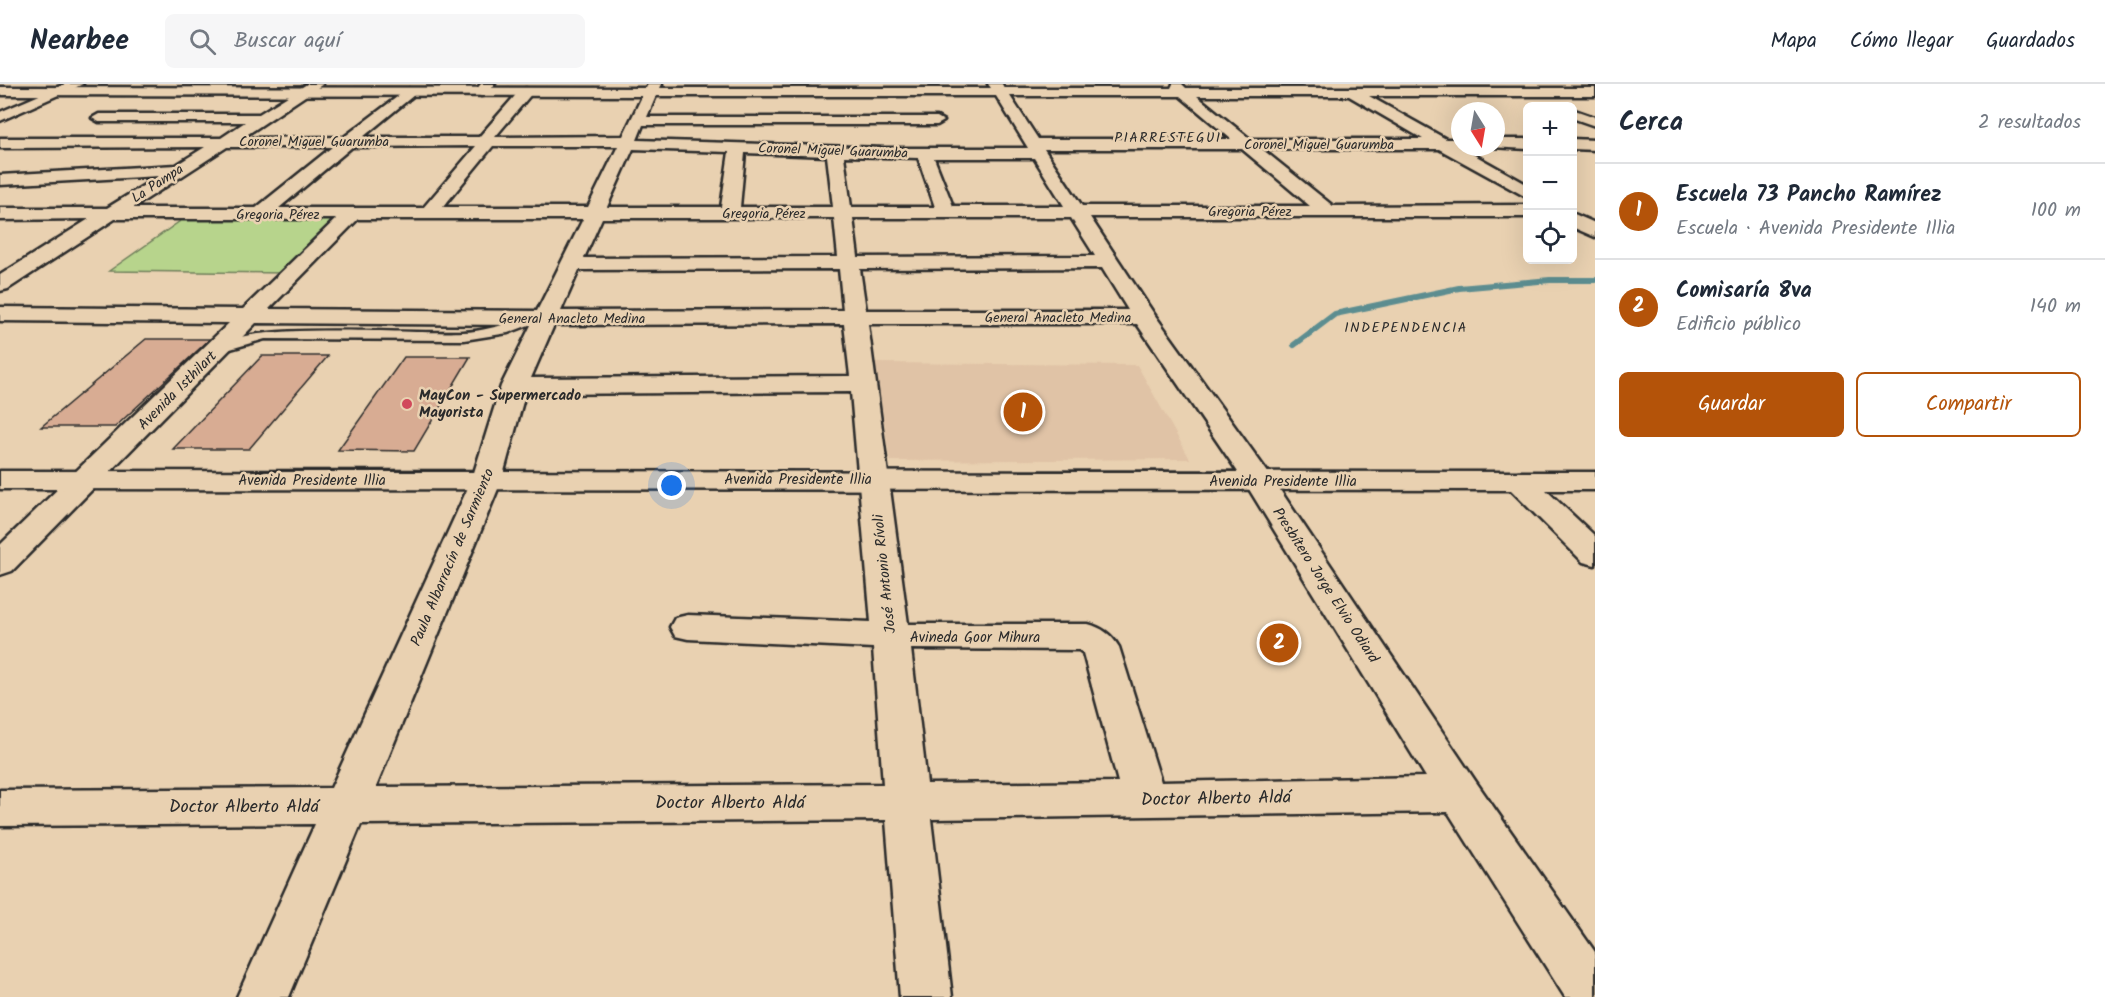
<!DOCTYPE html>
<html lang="es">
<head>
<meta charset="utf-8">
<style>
  :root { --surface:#fff; --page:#f6f6f7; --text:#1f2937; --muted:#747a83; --line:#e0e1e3; --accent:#b45309 }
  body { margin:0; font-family:Kalam,sans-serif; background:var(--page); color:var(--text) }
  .controls { position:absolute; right:18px; top:18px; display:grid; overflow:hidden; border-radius:9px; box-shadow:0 6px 24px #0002 }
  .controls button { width:54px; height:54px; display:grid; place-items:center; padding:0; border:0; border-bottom:2px solid var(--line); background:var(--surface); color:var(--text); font:30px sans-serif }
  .compass { position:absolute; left:1451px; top:18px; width:54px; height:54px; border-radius:50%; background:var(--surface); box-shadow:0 6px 24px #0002; rotate:169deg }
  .you { position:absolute; left:672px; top:402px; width:21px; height:21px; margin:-15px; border:4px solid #fff; border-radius:50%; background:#1a73e8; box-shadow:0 0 0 9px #1a73e833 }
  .badge { display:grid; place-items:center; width:39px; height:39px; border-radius:50%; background:var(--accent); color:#fff; font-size:20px; font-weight:700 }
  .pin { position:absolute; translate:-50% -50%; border:3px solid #fff; box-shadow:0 2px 6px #0006 }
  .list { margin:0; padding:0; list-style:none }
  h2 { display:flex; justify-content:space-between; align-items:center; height:78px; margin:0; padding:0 24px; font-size:26px }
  h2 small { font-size:20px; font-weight:400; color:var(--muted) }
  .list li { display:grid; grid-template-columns:39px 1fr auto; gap:18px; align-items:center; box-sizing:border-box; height:96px; padding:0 24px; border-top:2px solid var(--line) }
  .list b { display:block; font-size:22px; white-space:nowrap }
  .list p { margin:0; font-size:20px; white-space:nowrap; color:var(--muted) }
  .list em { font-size:20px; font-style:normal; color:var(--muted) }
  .actions { display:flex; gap:12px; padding:18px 24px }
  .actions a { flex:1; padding:14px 0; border:2px solid var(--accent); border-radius:9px; text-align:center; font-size:21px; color:var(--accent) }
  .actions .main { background:var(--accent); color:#fff }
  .icon { flex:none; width:33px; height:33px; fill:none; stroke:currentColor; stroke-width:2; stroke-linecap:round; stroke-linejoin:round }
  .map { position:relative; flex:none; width:1595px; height:913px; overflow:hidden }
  header { display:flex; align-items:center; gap:36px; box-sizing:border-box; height:84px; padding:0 30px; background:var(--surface); border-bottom:2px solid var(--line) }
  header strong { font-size:28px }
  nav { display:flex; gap:33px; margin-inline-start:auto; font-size:21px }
  .search { width:420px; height:54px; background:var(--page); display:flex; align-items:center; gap:15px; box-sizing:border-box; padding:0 21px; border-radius:9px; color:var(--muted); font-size:22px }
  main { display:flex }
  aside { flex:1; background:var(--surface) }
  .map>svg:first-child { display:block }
  .built { fill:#e0c3a6 }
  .green { fill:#b7d48c; stroke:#71805c; stroke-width:1.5 }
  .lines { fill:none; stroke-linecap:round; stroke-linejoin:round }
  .stream { stroke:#5c8d90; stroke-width:6 }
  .building { fill:#d8ac93; stroke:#2b2b2b; stroke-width:1.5 }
  .lane-casing { stroke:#2b2b2b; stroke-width:5 }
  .street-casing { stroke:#2b2b2b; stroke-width:5 }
  .secondary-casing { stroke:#2b2b2b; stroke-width:5 }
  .lane { fill:#e9d1b1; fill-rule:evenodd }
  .street { fill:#e9d1b1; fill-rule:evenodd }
  .secondary { fill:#e9d1b1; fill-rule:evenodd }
  .poi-dot { fill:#d1495b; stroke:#e9d1b1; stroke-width:2 }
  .labels { text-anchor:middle; stroke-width:5; stroke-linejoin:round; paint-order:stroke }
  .far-neighbourhood-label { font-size:14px; letter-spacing:1.5px; fill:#2b2b2b; stroke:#e9d1b1 }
  .far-street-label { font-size:14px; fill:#2b2b2b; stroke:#e9d1b1 }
  .street-label { font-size:15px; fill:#2b2b2b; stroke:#e9d1b1 }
  .poi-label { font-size:15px; font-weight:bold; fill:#2b2b2b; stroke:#e9d1b1; text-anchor:start }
  .near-street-label { font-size:18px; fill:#2b2b2b; stroke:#e9d1b1 }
</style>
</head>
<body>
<header>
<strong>Nearbee</strong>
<div class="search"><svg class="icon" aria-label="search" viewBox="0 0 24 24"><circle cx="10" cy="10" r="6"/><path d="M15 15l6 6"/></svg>Buscar aquí</div>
<nav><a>Mapa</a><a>Cómo llegar</a><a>Guardados</a></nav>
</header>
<main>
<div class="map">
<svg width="1595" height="913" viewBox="0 0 1595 913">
  <rect width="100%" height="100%" fill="#e9d1b1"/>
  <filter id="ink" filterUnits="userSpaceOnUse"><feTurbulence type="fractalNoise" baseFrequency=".0167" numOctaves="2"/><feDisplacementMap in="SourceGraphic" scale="12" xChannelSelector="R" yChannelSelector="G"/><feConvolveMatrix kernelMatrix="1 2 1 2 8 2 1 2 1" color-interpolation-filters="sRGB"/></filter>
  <g filter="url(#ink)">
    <path class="built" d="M875,279L1137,281L1190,375L890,377Z"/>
    <path class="green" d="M186,133H342L284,189L109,187Z"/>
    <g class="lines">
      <path class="stream" d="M1294,261L1335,230L1459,204L1550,196H1595"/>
    </g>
    <g class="building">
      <path d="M146,255H210L115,343H41Z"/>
      <path d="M262,272H328L249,365H173Z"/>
      <path d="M404,273H470L414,367L338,366Z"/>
    </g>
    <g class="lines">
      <defs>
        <path id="lane" d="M538,230L542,232V236L508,249L464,256L265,255L220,268L214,264C243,236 415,251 463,248C489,247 513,237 538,230Z"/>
        <g id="street">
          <path d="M65,0H83L0,37V28Z"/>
          <path d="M307,0H323L242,54L344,53L409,4L416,8L414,11L363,53H479L521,5L526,4L533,8L495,53L623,52L648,0H662L660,4H991L988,0H1002L1004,4H1171L1173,0H1182L1186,4H1595V12H1369L1446,55H1460V63H1466L1462,64L1528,101V114L1439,65H1262L1333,122L1528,121V133H1090L1154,230L1274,397L1476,698L1595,868V913H1565L1448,728L931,735L952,913H900L886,736L361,740L289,913H237L315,740L0,742V706L331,704L472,395L501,302L531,241L256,239L12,487L0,491V461L229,239L0,237V223L243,225L336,135H115L8,205L0,207V191L89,135L0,136V124H107L159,92L0,101V91L176,81L205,63L0,64V54H221L245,38H99L92,34L99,30H259ZM656,12H996L1028,64H885L637,56L643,41H937L944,37L937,33H647ZM1010,12H1180L1231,55H1038ZM1197,12H1349L1423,55H1250ZM476,62L423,124H279L352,63ZM493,62H618L588,123H443ZM227,63H332L256,124H133ZM633,65L729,68L721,123H607ZM1044,65H1242L1310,122H1082ZM745,69L827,72L833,123H740ZM844,72L918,74L935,123H851ZM934,74H1034L1064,122H953ZM602,134H834L838,173L584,174ZM853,134H1071L1095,172L858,173ZM358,135H583L537,227L269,225ZM1102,184L1128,226H866L860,185ZM839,185L843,226L561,227L579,186ZM844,240L850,292L531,294L554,241ZM868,240H1137L1244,397L1426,693L1161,698L1119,563C1111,550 1102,544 1088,540H908ZM851,308L871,538L688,531L675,534L670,543L675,552L688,555L873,564L883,700L376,703L502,395L525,310ZM911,565L1079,566L1083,569L1118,698L927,700Z"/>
          <path d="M481,0H495L486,11L481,12L474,8Z"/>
          <path d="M1572,25L1595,33V42L1572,34Z"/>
          <path d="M1496,55H1528V65L1490,63H1496Z"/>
          <path d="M1572,55L1595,56V66L1572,65Z"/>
          <path d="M1572,129L1595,139V153L1572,143Z"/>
          <path d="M1519,388L1530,391L1595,452V481L1583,478L1508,403L1504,397L1508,391Z"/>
        </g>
        <g id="secondary">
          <path d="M0,3L651,4L658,8L651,12L0,11Z"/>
          <path d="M0,387L1595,388V406L0,405Z"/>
        </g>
      </defs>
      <use href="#lane" class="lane-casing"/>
      <use href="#street" class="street-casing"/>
      <use href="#secondary" class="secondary-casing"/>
      <use href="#lane" class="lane"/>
      <use href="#street" class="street"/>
      <use href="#secondary" class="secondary"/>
    </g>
  </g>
  <circle class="poi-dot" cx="407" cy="320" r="6"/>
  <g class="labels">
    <g class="far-neighbourhood-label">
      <text x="1168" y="58">PIARRESTEGUI</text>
      <text x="1406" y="248">INDEPENDENCIA</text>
    </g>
    <g class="far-street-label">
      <text x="314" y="62">Coronel Miguel Guarumba</text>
      <text x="1319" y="65">Coronel Miguel Guarumba</text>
      <text transform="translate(833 66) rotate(2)" y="5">Coronel Miguel Guarumba</text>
      <text transform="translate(157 99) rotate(-33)" y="5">La Pampa</text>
      <text x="1250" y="132">Gregoria Pérez</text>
      <text x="764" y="134">Gregoria Pérez</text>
      <text x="278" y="135">Gregoria Pérez</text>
      <text x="1058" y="238">General Anacleto Medina</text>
      <text x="572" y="239">General Anacleto Medina</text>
    </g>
    <g class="street-label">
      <text transform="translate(177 306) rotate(-45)" y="5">Avenida Isthilart</text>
      <text x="798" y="400">Avenida Presidente Illia</text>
      <text x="312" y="401">Avenida Presidente Illia</text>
      <text x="1283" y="402">Avenida Presidente Illia</text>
      <text transform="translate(452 473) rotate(-67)" y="5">Paula Albarracín de Sarmiento</text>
      <text transform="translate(884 490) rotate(-96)" y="5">José Antonio Rívoli</text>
      <text transform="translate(1326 501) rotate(57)" y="5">Presbítero Jorge Elvio Odiard</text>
      <text x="975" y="558">Avineda Goor Mihura</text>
    </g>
    <g class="poi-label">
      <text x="419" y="316">MayCon - Supermercado<tspan x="419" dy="17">Mayorista</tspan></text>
    </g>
    <g class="near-street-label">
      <text transform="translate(1216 714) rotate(-1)" y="6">Doctor Alberto Aldá</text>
      <text x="730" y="724">Doctor Alberto Aldá</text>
      <text x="244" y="728">Doctor Alberto Aldá</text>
    </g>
  </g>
</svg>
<div class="controls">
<button>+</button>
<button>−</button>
<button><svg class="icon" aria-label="locate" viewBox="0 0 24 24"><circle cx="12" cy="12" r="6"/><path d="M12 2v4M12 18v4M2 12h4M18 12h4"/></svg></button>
</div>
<svg class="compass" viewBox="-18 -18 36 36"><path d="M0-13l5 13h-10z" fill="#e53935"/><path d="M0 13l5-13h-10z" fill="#747a83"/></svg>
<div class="you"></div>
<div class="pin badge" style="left:1023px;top:328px">1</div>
<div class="pin badge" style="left:1279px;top:559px">2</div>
</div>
<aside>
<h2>Cerca<small>2 resultados</small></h2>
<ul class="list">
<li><span class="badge">1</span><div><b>Escuela 73 Pancho Ramírez</b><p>Escuela · Avenida Presidente Illia</p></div><em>100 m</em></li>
<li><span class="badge">2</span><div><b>Comisaría 8va</b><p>Edificio público</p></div><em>140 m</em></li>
</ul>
<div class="actions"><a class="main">Guardar</a><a>Compartir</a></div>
</aside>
</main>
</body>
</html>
